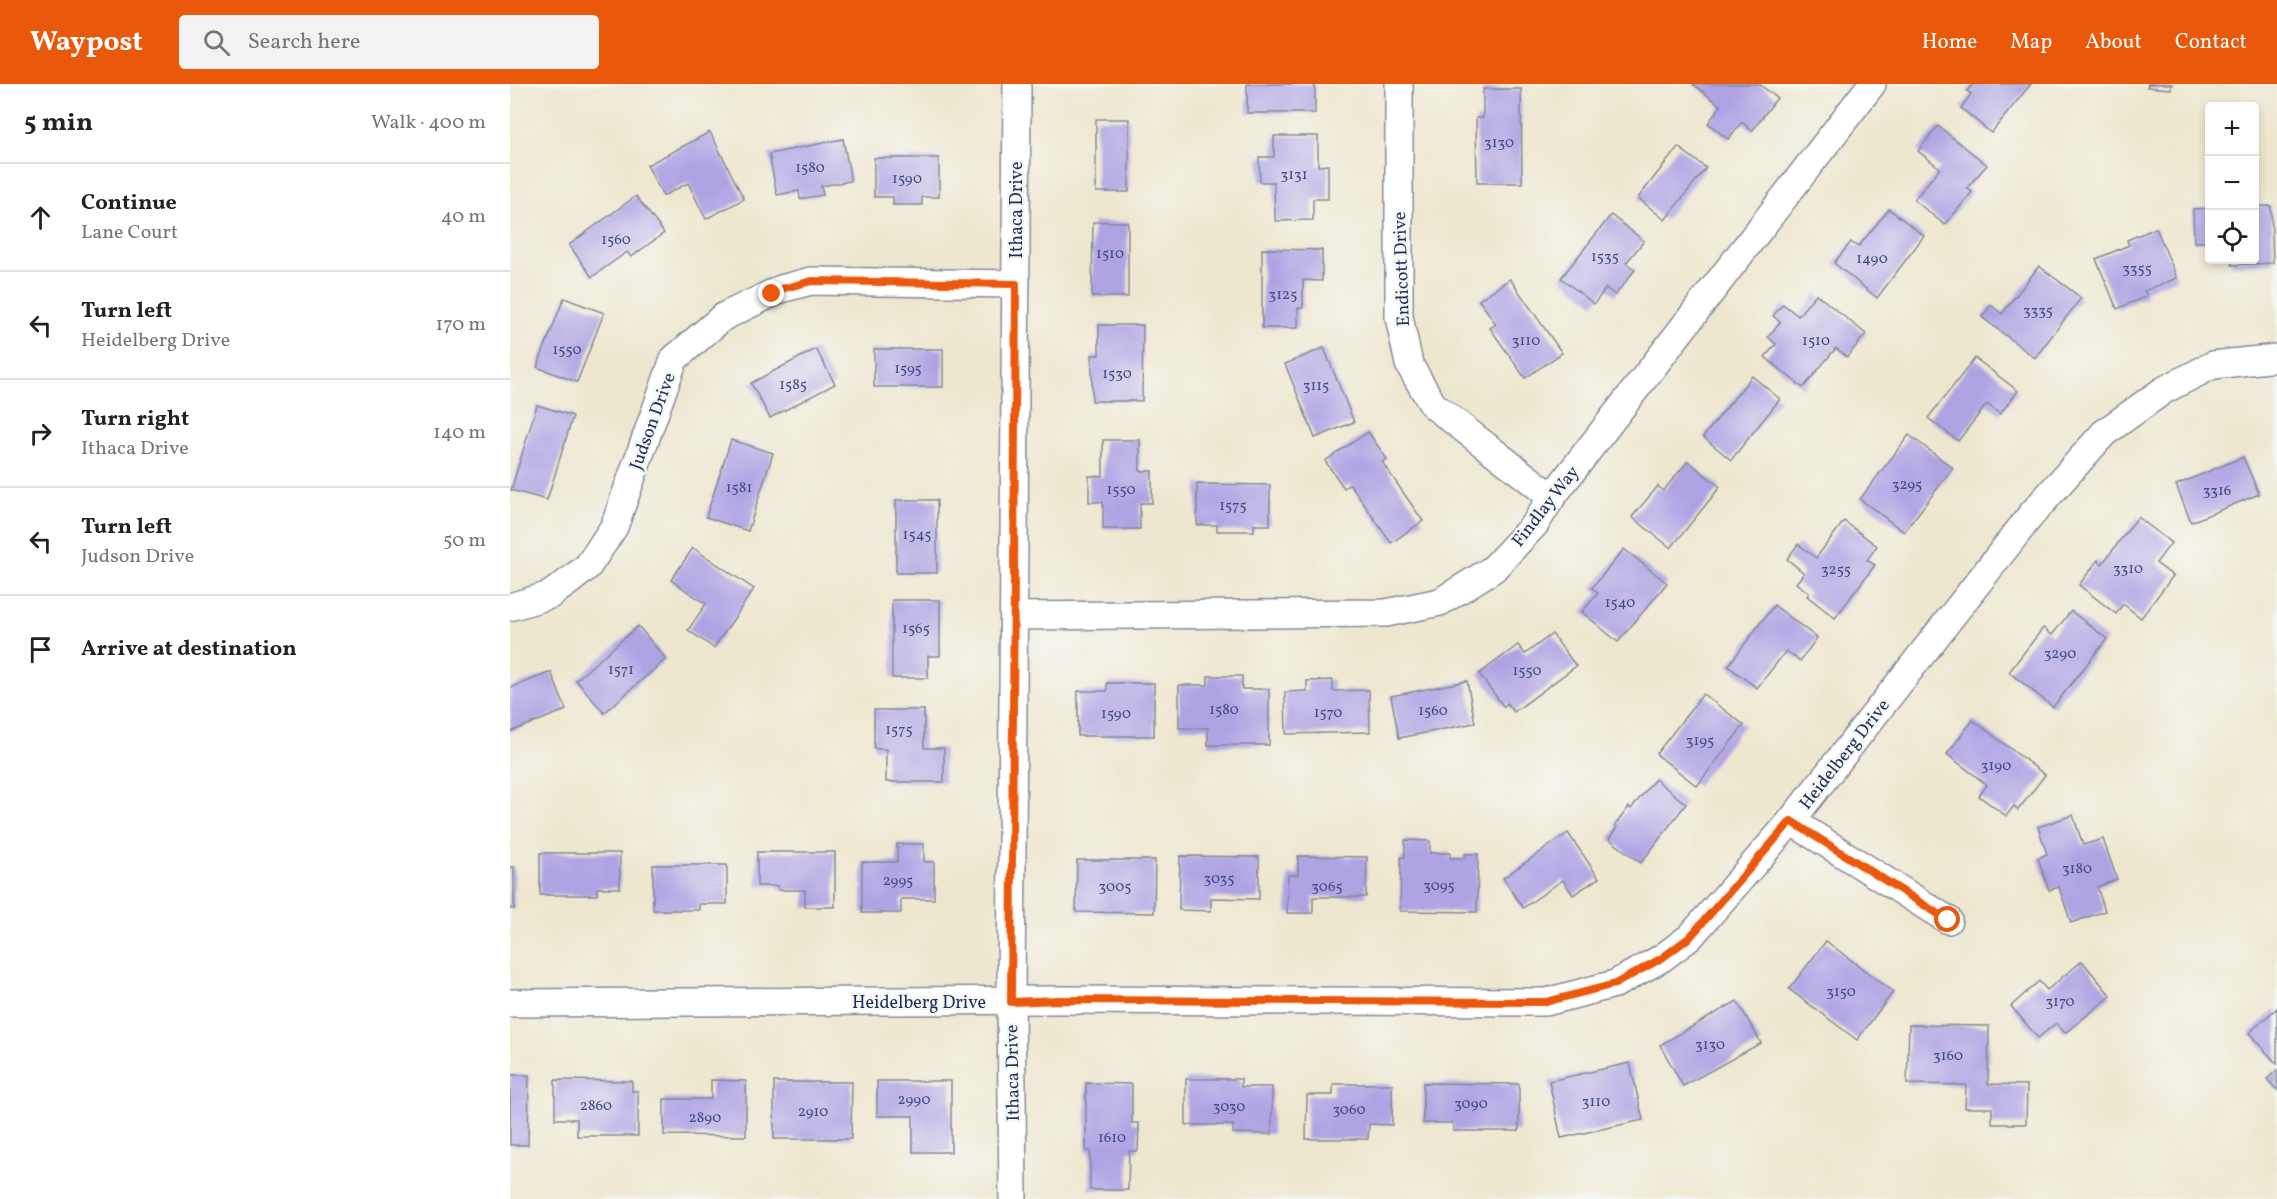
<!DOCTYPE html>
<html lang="en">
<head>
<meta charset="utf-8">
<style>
  :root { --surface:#fff; --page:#f2f2f2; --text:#222; --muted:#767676; --line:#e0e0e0; --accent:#ea580c }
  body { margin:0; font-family:Vollkorn,serif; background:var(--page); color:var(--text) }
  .controls { position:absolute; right:18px; top:18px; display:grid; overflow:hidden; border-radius:6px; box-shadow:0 3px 9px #0003 }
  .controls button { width:54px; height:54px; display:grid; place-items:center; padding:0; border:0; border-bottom:2px solid var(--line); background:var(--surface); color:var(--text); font:30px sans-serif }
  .stop { position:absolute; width:18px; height:18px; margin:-14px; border:4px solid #ea580c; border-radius:50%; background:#fff }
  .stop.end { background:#ea580c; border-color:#fff; box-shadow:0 2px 6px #0008 }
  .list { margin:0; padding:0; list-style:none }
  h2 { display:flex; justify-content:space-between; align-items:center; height:78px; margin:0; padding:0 24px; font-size:26px }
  h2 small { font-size:20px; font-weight:400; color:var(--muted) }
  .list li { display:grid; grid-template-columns:39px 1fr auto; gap:18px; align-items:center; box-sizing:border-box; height:108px; padding:0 24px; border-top:2px solid var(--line) }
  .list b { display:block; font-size:22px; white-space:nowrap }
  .list p { margin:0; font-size:20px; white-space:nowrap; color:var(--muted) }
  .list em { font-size:20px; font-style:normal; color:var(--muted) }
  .icon { flex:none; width:33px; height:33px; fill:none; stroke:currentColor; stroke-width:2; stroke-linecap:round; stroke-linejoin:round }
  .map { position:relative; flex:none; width:1767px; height:1115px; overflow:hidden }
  header { display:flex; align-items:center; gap:36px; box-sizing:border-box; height:84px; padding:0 30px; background:var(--accent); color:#fff }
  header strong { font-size:28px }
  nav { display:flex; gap:33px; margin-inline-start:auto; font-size:21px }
  .search { width:420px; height:54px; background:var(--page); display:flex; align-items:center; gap:15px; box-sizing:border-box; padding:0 21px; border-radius:6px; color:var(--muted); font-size:22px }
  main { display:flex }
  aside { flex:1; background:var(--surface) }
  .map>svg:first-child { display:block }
  .building { fill:#afa3e4 }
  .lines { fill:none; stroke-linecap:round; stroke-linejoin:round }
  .minor-casing { stroke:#848b96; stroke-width:30 }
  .minor { stroke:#fff; stroke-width:27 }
  .route { stroke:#ea580c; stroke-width:8 }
  .labels { text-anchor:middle; stroke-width:5; stroke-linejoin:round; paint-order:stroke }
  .number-label { font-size:15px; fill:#404c80 }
  .street-label { font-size:18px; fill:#1b2f5e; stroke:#f6f6f2 }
</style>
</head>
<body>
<header>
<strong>Waypost</strong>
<div class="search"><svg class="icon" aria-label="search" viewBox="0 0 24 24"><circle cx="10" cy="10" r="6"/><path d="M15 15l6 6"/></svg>Search here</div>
<nav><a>Home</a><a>Map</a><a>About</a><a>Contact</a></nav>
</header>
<main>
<aside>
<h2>5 min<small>Walk · 400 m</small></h2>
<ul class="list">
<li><svg class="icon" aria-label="ahead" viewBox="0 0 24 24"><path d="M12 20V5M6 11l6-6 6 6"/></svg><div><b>Continue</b><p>Lane Court</p></div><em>40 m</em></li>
<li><svg class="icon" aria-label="left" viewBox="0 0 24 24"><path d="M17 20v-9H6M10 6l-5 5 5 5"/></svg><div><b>Turn left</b><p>Heidelberg Drive</p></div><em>170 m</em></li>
<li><svg class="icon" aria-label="right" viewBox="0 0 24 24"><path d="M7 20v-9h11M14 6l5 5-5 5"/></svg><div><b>Turn right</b><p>Ithaca Drive</p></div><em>140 m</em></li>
<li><svg class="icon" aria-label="left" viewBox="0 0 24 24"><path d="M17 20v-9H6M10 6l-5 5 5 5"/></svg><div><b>Turn left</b><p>Judson Drive</p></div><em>50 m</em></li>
<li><svg class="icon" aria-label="arrive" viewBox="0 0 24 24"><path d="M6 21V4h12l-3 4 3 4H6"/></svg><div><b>Arrive at destination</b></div></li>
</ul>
</aside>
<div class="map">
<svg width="1767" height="1115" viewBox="0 0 1767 1115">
  <rect width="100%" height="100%" fill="#f6f6f2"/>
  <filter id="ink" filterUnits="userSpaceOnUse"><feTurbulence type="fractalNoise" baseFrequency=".0167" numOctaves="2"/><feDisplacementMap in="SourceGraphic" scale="12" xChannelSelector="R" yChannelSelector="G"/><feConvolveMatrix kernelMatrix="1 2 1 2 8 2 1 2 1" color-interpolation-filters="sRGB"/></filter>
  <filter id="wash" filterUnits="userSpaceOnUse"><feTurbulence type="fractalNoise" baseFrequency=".008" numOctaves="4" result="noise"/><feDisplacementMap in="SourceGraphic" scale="24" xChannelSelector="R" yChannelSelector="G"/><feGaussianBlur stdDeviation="1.35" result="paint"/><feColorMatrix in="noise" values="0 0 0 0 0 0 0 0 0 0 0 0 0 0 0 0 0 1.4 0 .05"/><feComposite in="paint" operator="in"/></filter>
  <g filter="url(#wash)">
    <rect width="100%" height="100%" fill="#eee7cf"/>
    <g id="blocks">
      <g class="building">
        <rect x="737" y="0" width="68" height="29"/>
        <path d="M1183,0H1249L1267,14L1242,47L1232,38L1218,55L1198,39L1211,22Z"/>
        <path d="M1463,0H1521L1481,49L1451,24L1461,10L1457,7Z"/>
        <path d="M1638,0H1662L1661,5L1637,3Z"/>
        <path d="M973,5H1011L1012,99H967L966,34H973Z"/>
        <rect x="586" y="35" width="33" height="73"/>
        <path d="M1428,42L1477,81L1457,104L1462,108L1435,141L1404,116L1430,84L1408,67Z"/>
        <path d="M200,48L234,115L196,135L178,99L153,112L137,81Z"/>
        <path d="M764,52H808V82L818,81V115H803V136L765,137L764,98H750L749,73H764Z"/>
        <path d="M333,55L341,97L311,102L313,111L290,115L289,107L267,111L259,70Z"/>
        <path d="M1168,63L1196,84L1155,136L1128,114Z"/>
        <path d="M364,74H429V113H412V121H383V113H364Z"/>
        <path d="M126,112L154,149L121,173L117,168L82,193L59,161Z"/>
        <path d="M1744,122H1761L1763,179L1722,181V176H1744Z"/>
        <path d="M1700,124V158H1684L1683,125Z"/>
        <path d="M1379,125L1414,152L1367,214L1324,179L1341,158L1348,163Z"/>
        <path d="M1101,131L1134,157L1116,179L1125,186L1105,211L1096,204L1084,220L1051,194Z"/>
        <path d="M583,138H618V213H582Z"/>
        <path d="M1646,144L1667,194L1634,207L1637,212L1607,225L1586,175L1619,161L1617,156Z"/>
        <path d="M752,165L812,166V197L793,196V224H788V244H752Z"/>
        <path d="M1529,182L1571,214L1525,274L1472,233L1481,221L1492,230Z"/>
        <path d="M1000,195L1052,269L1015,294L980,244L986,240L969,216Z"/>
        <path d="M1306,210L1356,250L1337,273L1326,264L1293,304L1255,273L1266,260L1258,253L1270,238L1263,232L1273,220L1288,232Z"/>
        <path d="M54,214L94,229L67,298L27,283Z"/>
        <path d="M589,241H633L632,317H582V271H589Z"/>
        <path d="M814,264L844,338L805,354L775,280Z"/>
        <path d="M306,265L325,300L260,334L241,299Z"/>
        <rect x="364" y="265" width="69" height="38"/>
        <path d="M1465,274L1508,307L1490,330L1477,320L1448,357L1418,334Z"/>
        <path d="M1242,292L1270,315L1221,376L1193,353Z"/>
        <path d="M27,321L63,332L37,416L1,406Z"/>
        <path d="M858,348L877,375L872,378L913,437L881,459L840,400L834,404L815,377Z"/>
        <path d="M1399,351L1443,384L1394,448L1350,415Z"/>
        <path d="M221,356L263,369L238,447L196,433Z"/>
        <path d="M593,356H630V387H642V419H630V445H593V418H579V392H593Z"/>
        <path d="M1733,373L1749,410L1681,438L1666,401Z"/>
        <path d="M1178,377L1210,403L1161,464L1122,433L1148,402L1153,407Z"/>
        <path d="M687,400L760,401V441H744V447H707V441H687Z"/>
        <rect x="386" y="416" width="41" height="73"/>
        <path d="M1628,433L1661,459L1646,479L1663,492L1631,534L1613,520L1606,530L1569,501L1588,476L1592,480Z"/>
        <path d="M1334,437L1367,462L1357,476L1365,481L1325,534L1297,512L1299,509L1286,499L1294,489L1277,475L1288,460L1306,474Z"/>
        <path d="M183,464L244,505L204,564L178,546L196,520L161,496Z"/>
        <path d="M1114,465L1157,499L1108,558L1072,528L1088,509L1082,504Z"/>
        <path d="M382,516H430V572H418V594H382Z"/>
        <path d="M1264,521L1307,554L1290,577L1276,567L1247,604L1218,582Z"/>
        <path d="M1561,527L1597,555L1543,623L1499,588L1533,544L1542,551Z"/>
        <path d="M128,542L156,575L94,629L66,596Z"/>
        <path d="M1042,550L1066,582L1004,628L997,619L994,623L969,590L1008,561L1015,570Z"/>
        <path d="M41,588L56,626L0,648V604Z"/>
        <path d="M698,592H732V605H759V661H698V644H669V601H698Z"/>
        <path d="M823,596V607L859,606L860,648L776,650L775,608L797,607V597Z"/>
        <path d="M957,597L965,639L889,654L881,612Z"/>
        <path d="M597,599H644V652H568V607H597Z"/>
        <path d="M1193,610L1234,641L1187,702L1146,670Z"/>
        <path d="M364,626H414V664H434V698H376V665H364Z"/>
        <path d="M1463,636L1535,691L1508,726L1504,722L1496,732L1469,712L1477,701L1437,670Z"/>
        <path d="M1145,695L1176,720L1131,779L1099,755L1107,743L1105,741L1119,723L1121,725Z"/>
        <path d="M1563,731L1573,761L1593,755L1607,795L1587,803L1595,827L1561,839L1549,803L1539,806L1528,774L1537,770L1528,743Z"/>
        <path d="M1058,749L1089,794L1063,811L1053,796L1013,824L993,794Z"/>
        <path d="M895,756L920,757V769H940V774H955V770H968L967,828L890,827L891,773H895Z"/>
        <path d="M387,760H414V778H424V815H391V829H352V778H387Z"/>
        <path d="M247,768H325V823H295V806H268V802H247Z"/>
        <path d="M30,769H110V804H87V811H30Z"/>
        <path d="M670,772L749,773V815L701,814V827L669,826Z"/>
        <path d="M788,772L857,773L856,813H803V829H777L778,791H788Z"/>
        <path d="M567,776H645L644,829L566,828Z"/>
        <path d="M143,781H217V820H189V826H143Z"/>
        <rect x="0" y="783" width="4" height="42"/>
        <path d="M1316,857L1383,908L1347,956L1279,905Z"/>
        <path d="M1572,877L1601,912L1555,949L1546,939L1528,954L1501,922L1529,897L1537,906Z"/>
        <path d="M1227,917L1251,959L1173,1002L1150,961Z"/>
        <path d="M1767,924V980L1739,949Z"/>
        <path d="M1399,941L1479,942L1478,1000L1517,1001L1516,1040H1482V1024H1455L1456,1001L1397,1000Z"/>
        <path d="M1120,979L1133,1036L1051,1054L1039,997Z"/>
        <path d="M1767,986V1006L1757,995Z"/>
        <path d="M0,991H19L18,1061H0Z"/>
        <path d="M676,995H731V1003H762V1050L723,1049V1041H676Z"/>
        <path d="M45,996L122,997V1007H128V1052H67V1035H45Z"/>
        <path d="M201,996L236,997V1052L154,1051V1015H201Z"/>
        <path d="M367,997H441V1068H403V1032H367Z"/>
        <path d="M264,998H342L341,1055H264Z"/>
        <path d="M576,999L622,1000V1039H629L628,1067H619L618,1106H580V1067H576Z"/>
        <path d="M913,999L1009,1000V1047H943V1039H913Z"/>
        <path d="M823,1000H882V1041L859,1040L858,1055H796L797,1011H823Z"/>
      </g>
    </g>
  </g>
  <g filter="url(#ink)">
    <use href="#blocks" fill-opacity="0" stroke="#848b96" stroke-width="1.5"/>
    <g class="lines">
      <defs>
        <g id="minor">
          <path d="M889,0V233L899,280L923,321L1042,413"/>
          <path d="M0,523L40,511L62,495L78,482L104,443L164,275L213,233L271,205L301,197L506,200"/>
          <path d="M505,532L876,529L930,518L983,485L1025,440L1042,413L1362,0"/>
          <path d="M1281,737L1438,836"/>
          <path d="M0,919L549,916L1036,918L1105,900L1152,874L1180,853L1281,737L1521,431L1594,349L1654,306L1703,281L1767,274"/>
          <path d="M503,1115L501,918L507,0"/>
        </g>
      </defs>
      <use href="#minor" class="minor-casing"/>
      <use href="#minor" class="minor"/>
    </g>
  </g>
  <g class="lines" filter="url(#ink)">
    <path class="route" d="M262,210L271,205L302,197L506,200L501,918L549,916L1036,918L1105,900L1152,874L1180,853L1281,737L1438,836"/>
  </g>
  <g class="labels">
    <g class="number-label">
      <text x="989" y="63">3130</text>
      <text x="300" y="88">1580</text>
      <text x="784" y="95">3131</text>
      <text x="397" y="99">1590</text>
      <text x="106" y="160">1560</text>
      <text x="600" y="174">1510</text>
      <text x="1095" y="177">1535</text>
      <text x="1362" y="179">1490</text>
      <text x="1627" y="189">3355</text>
      <text x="773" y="215">3125</text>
      <text x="1528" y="231">3335</text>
      <text x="1016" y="261">3110</text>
      <text x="1306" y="261">1510</text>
      <text x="57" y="270">1550</text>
      <text x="398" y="289">1595</text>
      <text x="607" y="294">1530</text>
      <text x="283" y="305">1585</text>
      <text x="806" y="306">3115</text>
      <text x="1397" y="405">3295</text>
      <text x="229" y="408">1581</text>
      <text x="611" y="410">1550</text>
      <text x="1707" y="411">3316</text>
      <text x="723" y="426">1575</text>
      <text x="407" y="455">1545</text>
      <text x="1618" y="489">3310</text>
      <text x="1326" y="490">3255</text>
      <text x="1110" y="523">1540</text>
      <text x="406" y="549">1565</text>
      <text x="1550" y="574">3290</text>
      <text x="111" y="590">1571</text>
      <text x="1017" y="591">1550</text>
      <text x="714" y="630">1580</text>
      <text x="923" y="631">1560</text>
      <text x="818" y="633">1570</text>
      <text x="606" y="634">1590</text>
      <text x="389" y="650">1575</text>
      <text x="1190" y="661">3195</text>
      <text x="1486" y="686">3190</text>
      <text x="1567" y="789">3180</text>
      <text x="709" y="799">3035</text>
      <text x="388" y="801">2995</text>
      <text x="929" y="806">3095</text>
      <text x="605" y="807">3005</text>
      <text x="817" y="807">3065</text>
      <text x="1331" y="912">3150</text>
      <text x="1550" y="922">3170</text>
      <text x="1200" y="965">3130</text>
      <text x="1438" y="976">3160</text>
      <text x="404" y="1020">2990</text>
      <text x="1086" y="1022">3110</text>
      <text x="961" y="1024">3090</text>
      <text x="86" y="1026">2860</text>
      <text x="719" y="1027">3030</text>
      <text x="839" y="1030">3060</text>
      <text x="303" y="1032">2910</text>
      <text x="195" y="1038">2890</text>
      <text x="602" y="1058">1610</text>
    </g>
    <g class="street-label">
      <text transform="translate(506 126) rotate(-90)" y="6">Ithaca Drive</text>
      <text transform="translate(891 185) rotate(-92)" y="6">Endicott Drive</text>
      <text transform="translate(142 337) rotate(-70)" y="6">Judson Drive</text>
      <text transform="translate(1035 422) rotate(-52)" y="6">Findlay Way</text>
      <text transform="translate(1334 670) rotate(-52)" y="6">Heidelberg Drive</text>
      <text x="409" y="924">Heidelberg Drive</text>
      <text transform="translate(502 989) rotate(-91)" y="6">Ithaca Drive</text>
    </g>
  </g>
</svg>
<div class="controls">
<button>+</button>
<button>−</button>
<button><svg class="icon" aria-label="locate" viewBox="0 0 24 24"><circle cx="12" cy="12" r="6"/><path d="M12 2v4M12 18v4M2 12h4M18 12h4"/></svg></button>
</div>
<div class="stop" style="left:1438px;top:836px"></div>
<div class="stop end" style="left:262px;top:210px"></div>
</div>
</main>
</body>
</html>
